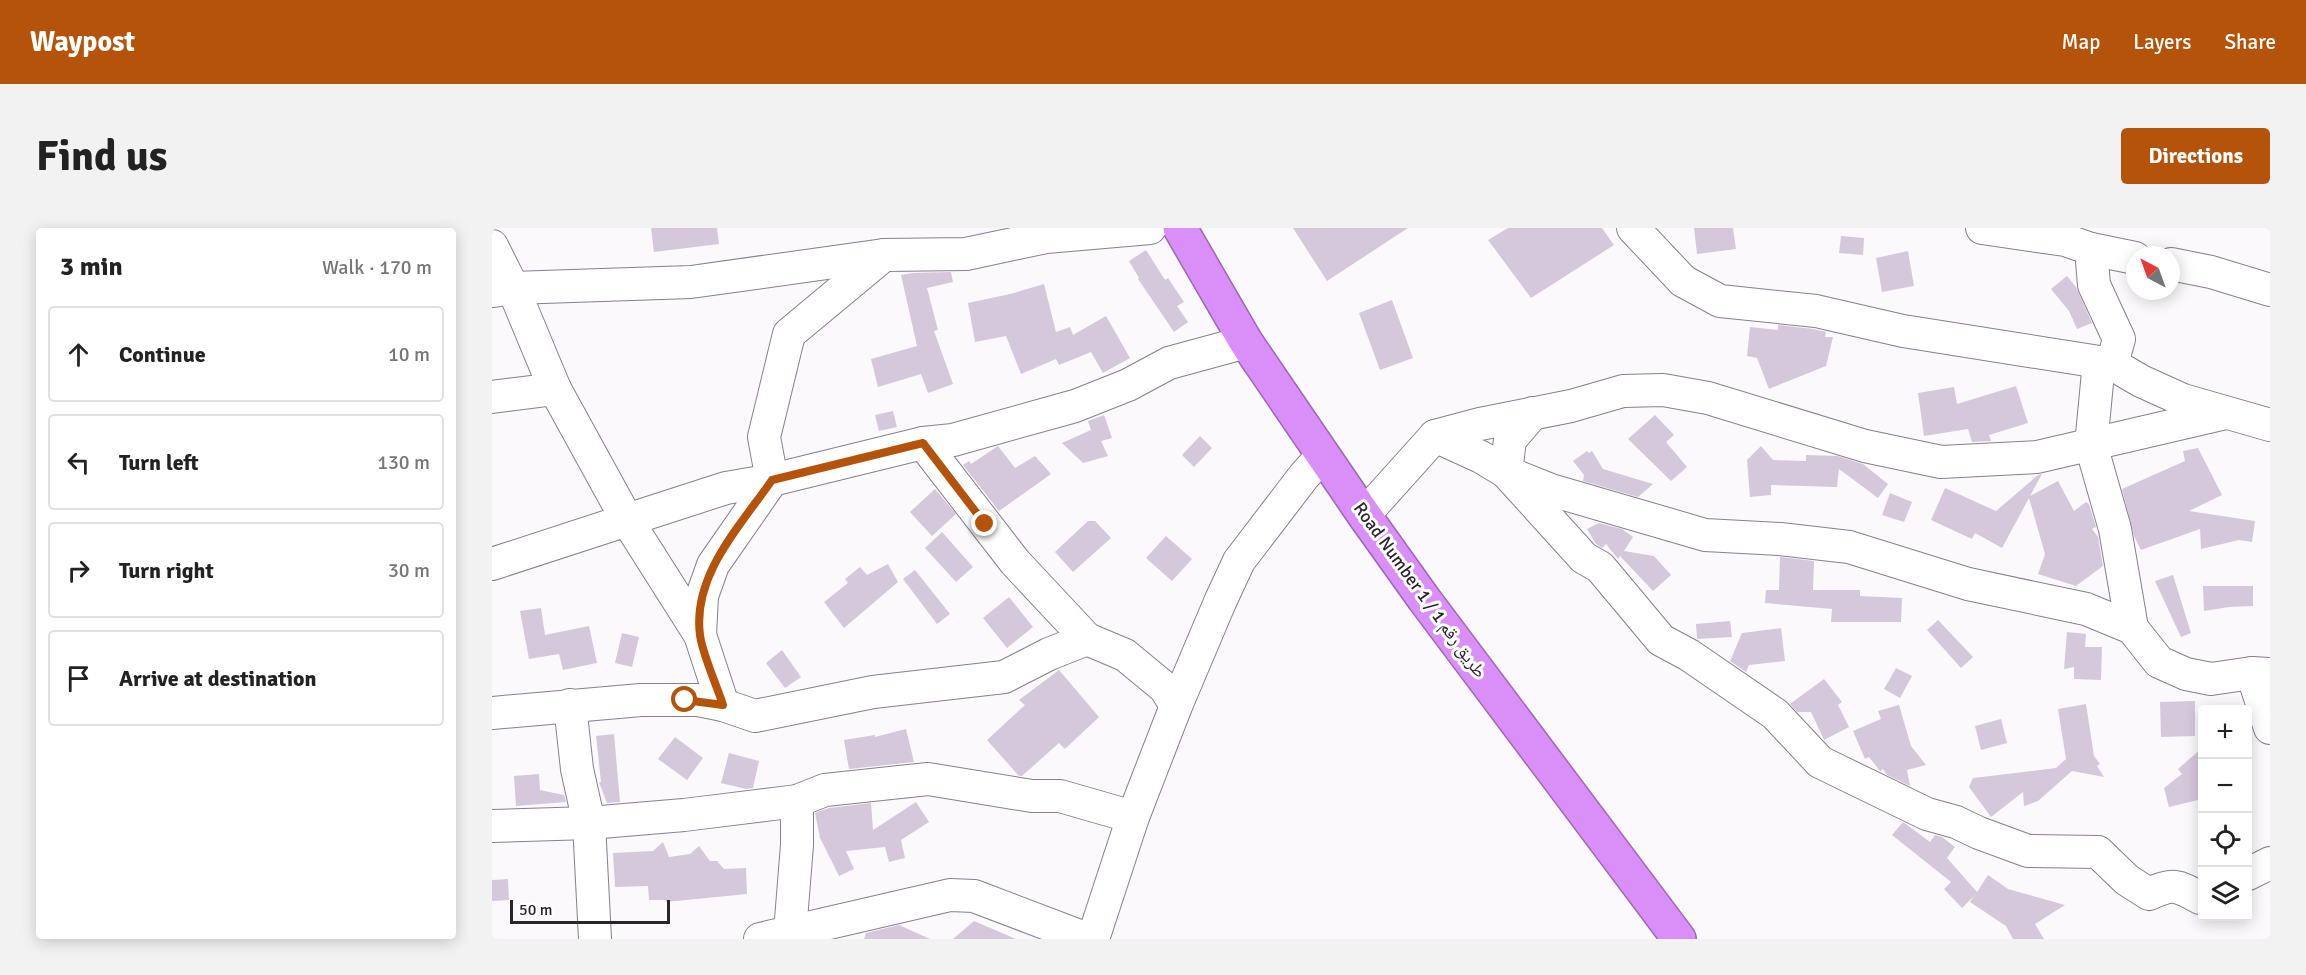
<!DOCTYPE html>
<html lang="en">
<head>
<meta charset="utf-8">
<style>
  :root { --surface:#fff; --page:#f2f2f2; --text:#222; --muted:#767676; --line:#e0e0e0; --accent:#b45309 }
  body { margin:0; font-family:Signika,"Noto Naskh Arabic",sans-serif; background:var(--page); color:var(--text) }
  .controls { position:absolute; right:18px; bottom:18px; display:grid; overflow:hidden; border-radius:6px; box-shadow:0 3px 15px #0003 }
  .controls button { width:54px; height:54px; display:grid; place-items:center; padding:0; border:0; border-bottom:2px solid var(--line); background:var(--surface); color:var(--text); font:30px sans-serif }
  .compass { position:absolute; left:1634px; top:18px; width:54px; height:54px; border-radius:50%; background:var(--surface); box-shadow:0 3px 15px #0003; rotate:319deg }
  .scale { position:absolute; left:18px; bottom:15px; width:160px; box-sizing:border-box; padding-left:6px; border:3px solid #2a252c; border-top:0; font-size:16px; line-height:21px; white-space:nowrap; color:#2a252c; -webkit-text-stroke:4px #fff; paint-order:stroke }
  .stop { position:absolute; width:18px; height:18px; margin:-14px; border:4px solid #b45309; border-radius:50%; background:#fff }
  .stop.end { background:#b45309; border-color:#fff; box-shadow:0 2px 6px #0008 }
  .list { margin:0; padding:0; list-style:none }
  h2 { display:flex; justify-content:space-between; align-items:center; height:78px; margin:0; padding:0 24px; font-size:26px }
  h2 small { font-size:20px; font-weight:400; color:var(--muted) }
  .list li { display:grid; grid-template-columns:39px 1fr auto; gap:18px; align-items:center; box-sizing:border-box; height:96px; margin:0 12px 12px; padding:0 12px; border:2px solid var(--line); border-radius:6px }
  .list b { display:block; font-size:22px; white-space:nowrap }
  .list em { font-size:20px; font-style:normal; color:var(--muted) }
  .icon { flex:none; width:33px; height:33px; fill:none; stroke:currentColor; stroke-width:2; stroke-linecap:round; stroke-linejoin:round }
  .map { position:relative; flex:none; width:1778px; height:711px; overflow:hidden; border-radius:6px }
  header { display:flex; align-items:center; gap:36px; box-sizing:border-box; height:84px; padding:0 30px; background:var(--accent); color:#fff }
  header strong { font-size:28px }
  nav { display:flex; gap:33px; margin-inline-start:auto; font-size:21px }
  .intro { display:flex; align-items:center; justify-content:space-between; box-sizing:border-box; height:144px; padding:0 36px }
  h1 { margin:0; font-size:42px }
  .button { padding:15px 27px; border-radius:6px; background:var(--accent); color:#fff; font-size:21px; font-weight:700 }
  main { display:flex; gap:36px; padding:0 36px }
  aside { flex:1; background:var(--surface); border-radius:6px; box-shadow:0 3px 15px #0003 }
  .map>svg:first-child { display:block }
  .building { fill:#d5c8db }
  .lines { fill:none; stroke-linecap:round; stroke-linejoin:round }
  .minor-casing { stroke:#8a7e8f; stroke-width:34 }
  .highway-casing { stroke:#9c69b1; stroke-width:36 }
  .minor { stroke:#fff; stroke-width:32 }
  .highway { stroke:#da8ef8; stroke-width:33 }
  .route { stroke:#b45309; stroke-width:8 }
  .labels { text-anchor:middle; stroke-width:6; stroke-linejoin:round; paint-order:stroke }
  .street-label { font-size:18px; fill:#2a252c; stroke:#fff }
</style>
</head>
<body>
<header>
<strong>Waypost</strong>
<nav><a>Map</a><a>Layers</a><a>Share</a></nav>
</header>
<div class="intro"><h1>Find us</h1><a class="button">Directions</a></div>
<main>
<aside>
<h2>3 min<small>Walk · 170 m</small></h2>
<ul class="list">
<li><svg class="icon" aria-label="ahead" viewBox="0 0 24 24"><path d="M12 20V5M6 11l6-6 6 6"/></svg><div><b>Continue</b></div><em>10 m</em></li>
<li><svg class="icon" aria-label="left" viewBox="0 0 24 24"><path d="M17 20v-9H6M10 6l-5 5 5 5"/></svg><div><b>Turn left</b></div><em>130 m</em></li>
<li><svg class="icon" aria-label="right" viewBox="0 0 24 24"><path d="M7 20v-9h11M14 6l5 5-5 5"/></svg><div><b>Turn right</b></div><em>30 m</em></li>
<li><svg class="icon" aria-label="arrive" viewBox="0 0 24 24"><path d="M6 21V4h12l-3 4 3 4H6"/></svg><div><b>Arrive at destination</b></div></li>
</ul>
</aside>
<div class="map">
<svg width="1778" height="711" viewBox="0 0 1778 711">
  <rect width="100%" height="100%" fill="#fbf9fc"/>
  <g class="building">
    <path d="M159,0H225L227,16L162,24Z"/>
    <path d="M801,0H916L835,53Z"/>
    <path d="M1016,0H1110L1122,17L1039,70L996,12Z"/>
    <path d="M1202,0H1241L1244,21L1205,26Z"/>
    <path d="M1349,8L1372,10L1371,27L1347,25Z"/>
    <path d="M654,22L673,52L676,50L692,74L685,78L696,94L682,104L646,51L647,50L637,33Z"/>
    <path d="M1416,23L1422,58L1390,64L1384,30Z"/>
    <path d="M459,44L461,54L435,60L446,102L442,103L461,156L436,165L429,146L386,159L379,131L425,118L409,47L421,45Z"/>
    <path d="M1575,48L1584,59L1600,95L1585,101L1577,83L1559,61Z"/>
    <path d="M552,56L564,104L578,99L581,107L614,88L638,130L611,145L599,124L567,137L564,131L529,146L514,108L483,114L476,75L518,66Z"/>
    <path d="M900,72L921,130L888,142L867,85Z"/>
    <path d="M1286,97L1321,101L1334,104L1333,109H1341L1334,138L1277,161L1265,130L1255,128L1258,99L1286,102Z"/>
    <path d="M1524,158L1536,195L1497,207L1499,213L1480,214L1476,201L1432,208L1426,165L1462,159L1465,176Z"/>
    <path d="M401,183L405,199L387,203L383,187Z"/>
    <path d="M612,187L620,210L609,213L616,228L591,235L570,215L599,202L596,193Z"/>
    <path d="M1163,187L1182,207L1174,214L1195,239L1179,253L1136,211Z"/>
    <path d="M708,208L720,220L702,239L690,227Z"/>
    <path d="M506,218L523,240L543,228L559,246L507,283L471,237L477,233L479,236Z"/>
    <path d="M1269,218L1281,232L1314,233V227L1346,228L1371,236L1396,256L1386,270L1347,241L1345,259L1279,257V267L1258,269L1255,232Z"/>
    <path d="M1706,220L1730,267L1697,283L1763,293L1760,314L1747,312L1709,321L1708,301L1649,322L1642,308L1630,261L1693,233L1691,223Z"/>
    <path d="M1095,223L1097,225L1100,223L1111,241L1161,256L1146,269L1091,253L1092,247L1081,233Z"/>
    <path d="M1550,246L1538,268L1566,253L1582,283L1594,274L1597,276L1604,299L1600,301L1606,309L1611,338L1584,358L1546,346L1553,326L1537,270L1510,320L1483,305L1480,311L1439,292L1453,260L1504,283L1546,247Z"/>
    <path d="M443,261L464,286L440,308L418,284Z"/>
    <path d="M1398,265L1420,274L1412,294L1390,287Z"/>
    <path d="M596,293H603L619,310L581,344L563,324Z"/>
    <path d="M1107,295L1130,301L1141,309L1132,323L1162,328L1179,347L1161,363L1128,328L1126,331L1114,316L1110,320L1104,316L1095,301Z"/>
    <path d="M450,304L481,339L464,354L433,320Z"/>
    <path d="M674,308L700,331L680,353L654,330Z"/>
    <path d="M1288,329L1322,333L1321,362H1368V368L1410,370L1409,394H1339L1340,381L1273,375L1274,362H1287Z"/>
    <path d="M396,336L406,354L352,400L332,374L356,355L353,351L368,339L375,347Z"/>
    <path d="M423,342L458,386L445,396L411,351Z"/>
    <path d="M1681,347L1699,405L1689,409L1663,353Z"/>
    <path d="M1711,358H1761V378L1737,379L1712,383Z"/>
    <path d="M517,369L541,399L515,420L491,390Z"/>
    <path d="M49,380L53,407L97,398L105,435L71,442L67,426L37,431L28,383Z"/>
    <path d="M1446,392L1481,429L1469,440L1435,402Z"/>
    <path d="M1238,393L1240,409L1205,411L1204,396Z"/>
    <path d="M1289,400L1293,433L1257,437L1254,444L1238,433L1250,405Z"/>
    <path d="M1575,404L1594,406L1593,419H1610L1609,452L1582,451V439L1572,441Z"/>
    <path d="M130,405L147,409L140,439L123,435Z"/>
    <path d="M290,422L309,449L293,460L274,435Z"/>
    <path d="M1404,440L1420,448L1408,470L1392,461Z"/>
    <path d="M567,442L607,489L573,521L567,515L530,548H527L495,512L533,477L527,472Z"/>
    <path d="M1332,451L1350,474L1346,477L1357,499L1332,512L1319,484H1305L1298,476Z"/>
    <path d="M1703,473V508L1669,509L1668,474Z"/>
    <path d="M1594,476L1602,528L1608,536L1605,538L1612,549L1580,543L1546,573L1532,578L1531,564L1499,589L1477,559L1481,550L1564,540L1574,531L1566,481Z"/>
    <path d="M1407,477L1419,518L1434,537L1415,542L1418,558L1395,547L1391,541L1388,543L1377,529L1373,531L1361,503L1389,491L1386,483Z"/>
    <path d="M1509,491L1515,515L1489,522L1483,498Z"/>
    <path d="M414,501L422,534L357,541L352,512L383,507V509Z"/>
    <path d="M122,506L128,574L115,575L107,554H109L104,508Z"/>
    <path d="M183,509L211,530L195,552L166,531Z"/>
    <path d="M1710,520V571L1677,579L1672,560L1690,546L1686,541Z"/>
    <path d="M237,525L267,533L261,560L254,561L229,555Z"/>
    <path d="M47,546L48,562L72,567L74,574L24,578L22,548Z"/>
    <path d="M424,574L437,594L409,612L413,630L397,634L393,619L354,623L362,641L347,648L328,610L323,585L337,580L379,575L381,602Z"/>
    <path d="M1411,594L1438,614L1443,607L1450,609L1463,619L1455,630L1485,664L1496,647L1516,661L1573,677L1543,696L1552,711H1521L1514,698L1478,674L1482,668L1470,680L1452,661L1459,654L1400,607Z"/>
    <path d="M171,614L177,629L198,626L207,618L218,633H225L232,641L254,640L255,666L174,674V672H157L156,658L123,659L121,625L161,623Z"/>
    <path d="M16,651L17,672L0,673V652Z"/>
    <path d="M482,693L524,711H461Z"/>
    <path d="M407,697L438,711H372L374,705Z"/>
  </g>
  <g class="lines">
    <defs>
      <g id="minor">
        <path d="M1141,0L1191,53L1228,73L1324,83L1411,103L1620,136L1649,153L1691,172L1778,197"/>
        <path d="M1490,0L1573,12L1599,21L1643,30"/>
        <path d="M0,18L21,60L63,161L135,292L234,260L280,252L431,215L461,212L583,178L636,157L677,135L754,114"/>
        <path d="M1599,21L1602,57L1627,111L1620,136"/>
        <path d="M1679,36L1719,44L1778,62"/>
        <path d="M1,63L21,60L199,54L392,27"/>
        <path d="M1607,134L1599,217L1623,301L1640,400"/>
        <path d="M0,169L63,161"/>
        <path d="M1041,185L1018,212L1014,244L1092,330L1108,339L1169,412L1197,427L1283,486L1328,534L1435,586L1464,594L1487,605L1536,623L1606,624L1635,652L1657,666C1682,655 1685,657 1708,670L1710,668"/>
        <path d="M943,208L989,229L1014,244L1059,262L1213,307L1288,311L1357,319L1476,356L1594,381L1640,400L1667,434L1694,446L1719,451L1760,445L1778,446"/>
        <path d="M431,215L523,334L595,411L633,427L673,460L684,478"/>
        <path d="M872,287L943,208L988,196L1079,178L1131,163L1171,162L1216,170L1373,218L1449,234L1545,229L1734,185"/>
        <path d="M0,336L135,292L208,407L231,477"/>
        <path d="M208,407L210,368L221,337L280,252L272,209L297,106L392,27L474,26L554,9L658,0"/>
        <path d="M1760,445L1778,500"/>
        <path d="M78,477L85,541L97,595L103,711"/>
        <path d="M0,485L149,472H206L231,477L263,488L381,464L512,449L557,426L595,411"/>
        <path d="M0,598L97,595L192,587L305,573L333,562L436,551L540,568H568L641,589"/>
        <path d="M1756,646L1778,635"/>
        <path d="M298,704L305,617V573"/>
        <path d="M268,711L458,667L482,668L595,711"/>
        <path d="M601,711L641,589L684,478L728,374L747,333L812,248L831,227"/>
      </g>
      <path id="highway" d="M688,0L754,114L872,287L932,371L1187,711"/>
    </defs>
    <use href="#minor" class="minor-casing"/>
    <use href="#highway" class="highway-casing"/>
    <use href="#minor" class="minor"/>
    <use href="#highway" class="highway"/>
  </g>
  <g class="lines">
    <path class="route" d="M193,472L231,477C225,458 210,425 208,407C200,347 249,297 280,252L431,215L493,296"/>
  </g>
  <g class="labels">
    <g class="street-label">
      <text transform="translate(928 362) rotate(54)" y="6">Road Number 1 / طريق رقم 1</text>
    </g>
  </g>
</svg>
<div class="controls">
<button>+</button>
<button>−</button>
<button><svg class="icon" aria-label="locate" viewBox="0 0 24 24"><circle cx="12" cy="12" r="6"/><path d="M12 2v4M12 18v4M2 12h4M18 12h4"/></svg></button>
<button><svg class="icon" aria-label="layers" viewBox="0 0 24 24"><path d="M12 4l9 5-9 5-9-5zM3 14l9 5 9-5"/></svg></button>
</div>
<svg class="compass" viewBox="-18 -18 36 36"><path d="M0-13l5 13h-10z" fill="#e53935"/><path d="M0 13l5-13h-10z" fill="#767676"/></svg>
<div class="scale">50 m</div>
<div class="stop" style="left:193px;top:472px"></div>
<div class="stop end" style="left:493px;top:296px"></div>
</div>
</main>
</body>
</html>
